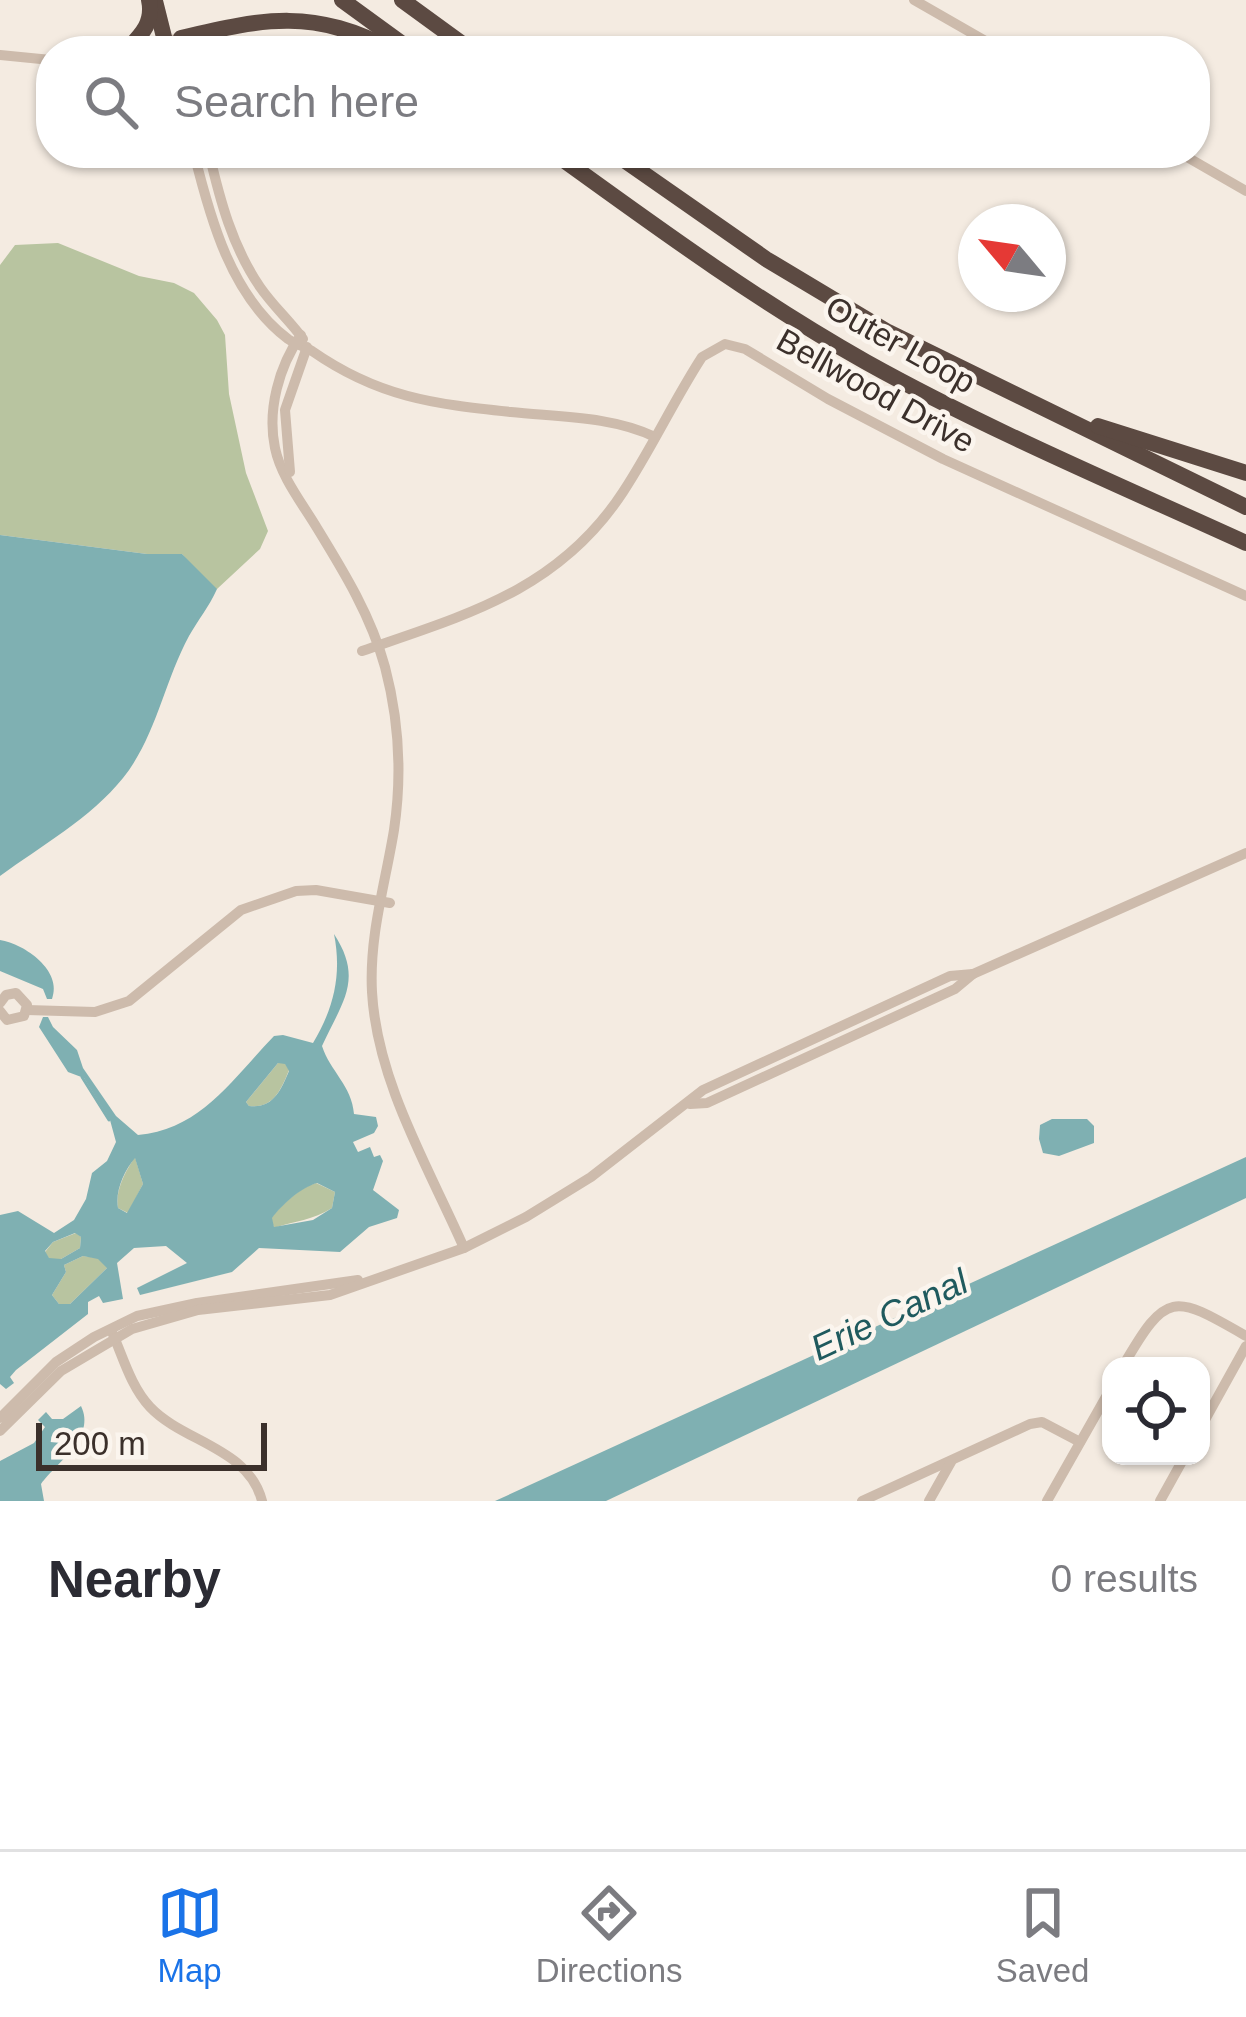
<!DOCTYPE html>
<html lang="en">
<head>
<meta charset="utf-8">
<style>
  :root { --surface:#fff; --page:#f7f7f7; --text:#2b2b33; --muted:#7c7c81; --line:#e1e1e2; --accent:#1a73e8 }
  body { margin:0; font-family:Helvetica,sans-serif; background:var(--page); color:var(--text) }
  .controls { position:absolute; right:36px; bottom:36px; display:grid; overflow:hidden; border-radius:24px; box-shadow:0 3px 9px #0004 }
  .controls button { width:108px; height:108px; display:grid; place-items:center; padding:0; border:0; border-bottom:3px solid var(--line); background:var(--surface); color:var(--text); font:60px sans-serif }
  .compass { position:absolute; left:958px; top:204px; width:108px; height:108px; border-radius:50%; background:var(--surface); box-shadow:0 3px 9px #0004; rotate:299deg }
  .scale { position:absolute; left:36px; bottom:30px; width:231px; box-sizing:border-box; padding-left:12px; border:6px solid #3b302b; border-top:0; font-size:33px; line-height:42px; white-space:nowrap; color:#3b302b; -webkit-text-stroke:9px #fbf5ee; paint-order:stroke }
  .list { margin:0; padding:0; list-style:none }
  h2 { display:flex; justify-content:space-between; align-items:center; height:156px; margin:0; padding:0 48px; font-size:51px }
  h2 small { font-size:39px; font-weight:400; color:var(--muted) }
  .icon { flex:none; width:66px; height:66px; fill:none; stroke:currentColor; stroke-width:2; stroke-linecap:round; stroke-linejoin:round }
  .map { position:relative; flex:none; width:1246px; height:1501px; overflow:hidden }
  .search { position:absolute; background:var(--surface); box-shadow:0 3px 9px #0004; left:36px; right:36px; top:36px; height:132px; display:flex; align-items:center; gap:30px; box-sizing:border-box; padding:0 42px; border-radius:48px; color:var(--muted); font-size:45px }
  .sheet { height:348px; background:var(--surface) }
  nav { display:flex; justify-content:space-around; align-items:center; box-sizing:border-box; height:168px; border-top:3px solid var(--line); background:var(--surface); font-size:33px; color:var(--muted) }
  nav a { display:grid; justify-items:center; gap:6px }
  nav .on { color:var(--accent) }
  .map>svg:first-child { display:block }
  .green { fill:#b8c4a0 }
  .water { fill:#7fb0b2; fill-rule:evenodd }
  .lines { fill:none; stroke-linecap:round; stroke-linejoin:round }
  .stream { stroke:#7fb0b2; stroke-width:3 }
  .minor { stroke:#cdbbac; stroke-width:10 }
  .highway { stroke:#5c4a42; stroke-width:16 }
  .labels { text-anchor:middle; stroke-width:9; stroke-linejoin:round; paint-order:stroke }
  .street-label { font-size:33px; fill:#3b302b; stroke:#fbf5ee }
  .water-label { font-size:36px; font-style:italic; fill:#1f5a5e; stroke:#fbf5ee }
</style>
</head>
<body>
<div class="map">
<svg width="1246" height="1501" viewBox="0 0 1246 1501">
  <rect width="100%" height="100%" fill="#f4ebe1"/>
  <g class="green">
    <path d="M58,243L139,276L174,283L194,293L217,320L225,335L229,394L246,473L268,531L260,549L217,589H211L182,554H147L0,535V265L15,245Z"/>
    <path d="M278,1063H285L289,1070C281,1090 273,1109 249,1106L246,1102Z"/>
    <path d="M135,1157L143,1184L128,1213L118,1208C115,1190 125,1172 135,1157Z"/>
    <path d="M316,1183L335,1192L332,1208C313,1220 295,1221 274,1228L271,1218C283,1204 299,1188 316,1183Z"/>
    <path d="M76,1233L81,1237L80,1248L61,1259H49L45,1252L53,1242Z"/>
    <path d="M83,1256L98,1258L108,1267L70,1304H59L52,1295L66,1272L64,1265Z"/>
  </g>
  <g class="water">
    <path d="M0,535L147,554H182L217,589C209,607 198,620 189,636C164,682 156,737 123,778C91,818 41,846 0,876Z"/>
    <path d="M334,934C364,980 342,1002 322,1046C330,1071 352,1086 354,1114L376,1117L378,1126L374,1133L353,1142L358,1152L370,1147L374,1157L380,1155L383,1161L373,1190L399,1210L397,1218L369,1227L340,1252L259,1248L232,1272L140,1295L137,1288L187,1263L166,1246L134,1248L117,1263L123,1299L103,1303L99,1296L88,1302V1314L16,1370L10,1377L14,1383L6,1389L0,1384V1215L18,1211L54,1233L74,1220L86,1199L92,1173L107,1161L116,1142L110,1120L84,1078L68,1072L39,1027L43,1017H48L53,1027L77,1050L83,1068L116,1116L138,1135C202,1129 233,1078 274,1036L283,1035L313,1043C334,1008 342,974 334,934ZM278,1063L285,1064L289,1071C281,1090 273,1109 249,1106L246,1102ZM135,1158L143,1184L127,1213L118,1208C115,1191 124,1171 135,1158ZM317,1183L335,1192L332,1208L313,1220L274,1227L272,1218C282,1205 300,1188 317,1183ZM75,1233L81,1237L80,1248L61,1259L49,1258L45,1251L53,1242ZM83,1256L98,1259L107,1268L70,1304H59L52,1295L66,1272L64,1265Z"/>
    <path d="M0,940C25,944 63,971 52,999H47L43,989L0,971Z"/>
    <path d="M1052,1119H1087L1094,1126V1143L1059,1156L1043,1153L1039,1139L1040,1125Z"/>
    <path d="M1246,1157V1198L606,1501H495Z"/>
    <path d="M81,1406C96,1437 58,1461 41,1484L44,1501H0V1461L34,1443L45,1427L38,1420L46,1412L52,1419H63Z"/>
  </g>
  <g class="lines">
    <path class="stream" d="M82,1077L109,1120"/>
    <g class="minor">
      <path d="M914,0L1003,51"/>
      <path d="M127,50L181,38L184,51"/>
      <path d="M0,55L51,60"/>
      <path d="M194,153C210,218 231,296 288,339C295,344 304,346 312,351C378,397 433,404 511,412C558,417 612,416 655,437"/>
      <path d="M209,153C220,200 232,246 260,287C273,306 290,321 303,339"/>
      <path d="M1180,153L1246,191"/>
      <path d="M301,335C279,366 267,410 275,448C281,477 302,503 317,528C344,572 371,616 385,667C399,720 402,776 394,830C385,885 369,936 372,992C377,1082 429,1168 464,1248"/>
      <path d="M290,472L285,410L307,347"/>
      <path d="M362,651C466,615 559,590 623,492C652,448 674,400 702,357L725,344L745,349L828,399L943,459L1246,596"/>
      <path d="M0,1003L6,995L16,993L27,1005L24,1016L7,1020L0,1011"/>
      <path d="M27,1010L95,1012L129,1001L241,910L296,891L316,890L390,903"/>
      <path d="M690,1104L707,1103L955,989L973,974L1246,853"/>
      <path d="M112,1332C123,1357 131,1387 150,1407C183,1442 249,1448 262,1501"/>
      <path d="M1123,1366C1167,1290 1173,1294 1246,1336"/>
      <path d="M0,1418L56,1362L94,1337L137,1316L197,1303L358,1280"/>
      <path d="M1201,1427L1246,1346"/>
      <path d="M0,1431L61,1371L132,1329L198,1310L330,1295L464,1248L526,1217L591,1177L703,1090L950,976L973,974"/>
      <path d="M862,1501L1030,1424L1042,1422L1080,1442"/>
      <path d="M929,1501L951,1462"/>
      <path d="M1047,1501L1111,1388"/>
      <path d="M1160,1501L1185,1456"/>
    </g>
    <g class="highway">
      <path d="M342,0L412,51"/>
      <path d="M402,0L472,51"/>
      <path d="M155,1L165,41"/>
      <path d="M181,38C265,18 314,8 394,51"/>
      <path d="M126,51C141,35 154,23 149,0"/>
      <path d="M554,153C655,226 756,300 866,362C988,430 1119,485 1246,543"/>
      <path d="M614,153L766,259L888,332L1246,507"/>
      <path d="M1098,426L1246,473"/>
    </g>
  </g>
  <g class="labels">
    <g class="street-label">
      <text transform="translate(901 344) rotate(29)" y="12">Outer Loop</text>
      <text transform="translate(876 390) rotate(29)" y="12">Bellwood Drive</text>
    </g>
    <g class="water-label">
      <text transform="translate(889 1314) rotate(-25)" y="13">Erie Canal</text>
    </g>
  </g>
</svg>
<div class="controls">
<button><svg class="icon" aria-label="locate" viewBox="0 0 24 24"><circle cx="12" cy="12" r="6"/><path d="M12 2v4M12 18v4M2 12h4M18 12h4"/></svg></button>
</div>
<svg class="compass" viewBox="-18 -18 36 36"><path d="M0-13l5 13h-10z" fill="#e53935"/><path d="M0 13l5-13h-10z" fill="#7c7c81"/></svg>
<div class="scale">200 m</div>
<div class="search"><svg class="icon" aria-label="search" viewBox="0 0 24 24"><circle cx="10" cy="10" r="6"/><path d="M15 15l6 6"/></svg>Search here</div>
</div>
<section class="sheet">
<h2>Nearby<small>0 results</small></h2>
<ul class="list">
</ul>
</section>
<nav>
<a class="on"><svg class="icon" aria-label="map" viewBox="0 0 24 24"><path d="M3 6l6-2 6 2 6-2v14l-6 2-6-2-6 2zM9 4v14M15 6v14"/></svg>Map</a>
<a><svg class="icon" aria-label="directions" viewBox="0 0 24 24"><path d="M12 3l9 9-9 9-9-9zM9 14v-3h6M13 9l2 2-2 2"/></svg>Directions</a>
<a><svg class="icon" aria-label="saved" viewBox="0 0 24 24"><path d="M7 4h10v16l-5-4-5 4z"/></svg>Saved</a>
</nav>
</body>
</html>
